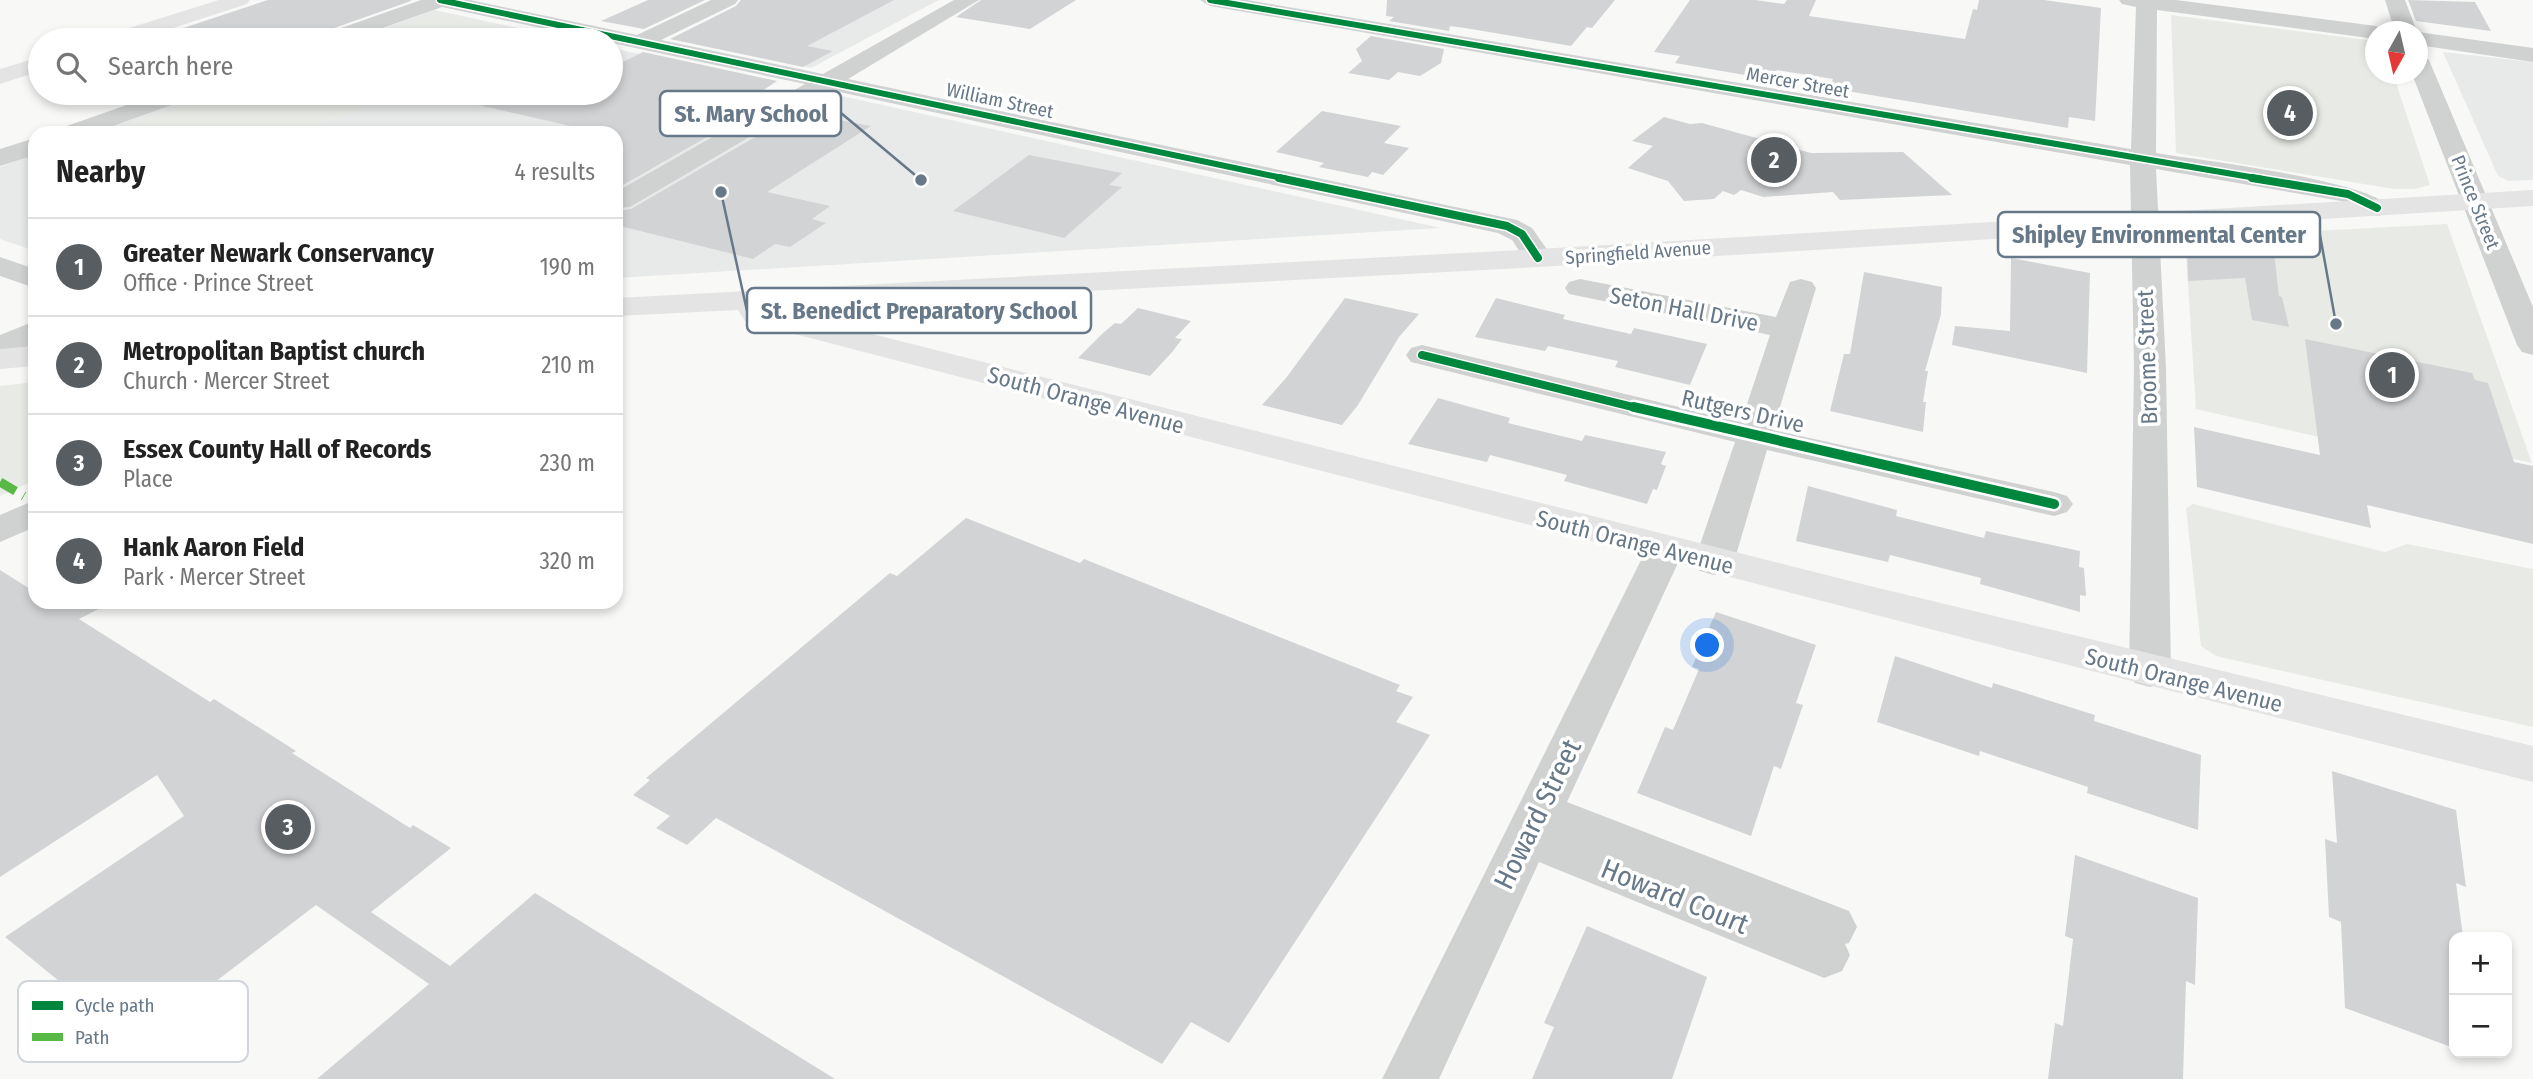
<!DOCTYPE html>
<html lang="en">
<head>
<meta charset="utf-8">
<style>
  :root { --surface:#fff; --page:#f6f6f6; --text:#222; --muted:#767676; --line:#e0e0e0; --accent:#585d61 }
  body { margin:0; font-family:"Fira Sans Condensed",sans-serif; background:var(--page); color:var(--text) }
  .controls { position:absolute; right:21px; bottom:21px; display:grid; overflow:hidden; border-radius:14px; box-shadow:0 4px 10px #0003 }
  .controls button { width:63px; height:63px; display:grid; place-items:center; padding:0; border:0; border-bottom:2px solid var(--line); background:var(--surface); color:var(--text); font:35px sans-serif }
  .compass { position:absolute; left:2365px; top:21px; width:63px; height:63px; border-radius:50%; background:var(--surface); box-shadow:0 4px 10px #0003; rotate:188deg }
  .you { position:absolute; left:1708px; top:646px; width:24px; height:24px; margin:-18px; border:5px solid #fff; border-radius:50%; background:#1a73e8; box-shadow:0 0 0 10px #1a73e833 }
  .badge { display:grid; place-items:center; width:46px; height:46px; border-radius:50%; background:var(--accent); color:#fff; font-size:23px; font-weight:700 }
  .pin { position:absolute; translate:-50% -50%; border:4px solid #fff; box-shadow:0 2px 7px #0006 }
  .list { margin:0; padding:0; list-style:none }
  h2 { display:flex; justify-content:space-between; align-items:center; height:91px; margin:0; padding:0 28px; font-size:30px }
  h2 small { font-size:23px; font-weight:400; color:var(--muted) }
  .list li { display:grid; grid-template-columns:46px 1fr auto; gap:21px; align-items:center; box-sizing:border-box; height:98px; padding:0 28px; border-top:2px solid var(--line) }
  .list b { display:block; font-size:26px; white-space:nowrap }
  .list p { margin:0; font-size:23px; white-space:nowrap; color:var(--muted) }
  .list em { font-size:23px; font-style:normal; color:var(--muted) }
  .icon { flex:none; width:38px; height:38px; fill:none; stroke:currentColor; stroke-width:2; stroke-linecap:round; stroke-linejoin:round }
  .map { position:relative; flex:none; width:2533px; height:1079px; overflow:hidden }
  .search { position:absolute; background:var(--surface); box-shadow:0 4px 10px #0003; left:28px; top:28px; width:595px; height:77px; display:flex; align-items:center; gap:18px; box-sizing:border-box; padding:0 24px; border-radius:38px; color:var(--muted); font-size:26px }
  .panel { position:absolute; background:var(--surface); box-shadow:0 4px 10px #0003; left:28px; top:126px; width:595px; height:483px; border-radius:21px }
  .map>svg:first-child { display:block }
  .built { fill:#e8eaea }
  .green { fill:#e8ebe5 }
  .building { fill:#d2d3d4 }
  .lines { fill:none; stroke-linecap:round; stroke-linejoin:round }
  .minor { fill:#d0d2d2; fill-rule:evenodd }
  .major { fill:#e3e4e3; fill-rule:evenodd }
  .quiet { stroke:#58b947; stroke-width:9; stroke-dasharray:18 9; stroke-linecap:butt }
  .cycleway-far2-casing { stroke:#fff; stroke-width:9 }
  .cycleway-far1-casing { stroke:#fff; stroke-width:11 }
  .cycleway-casing { stroke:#fff; stroke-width:15 }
  .cycleway-far2 { stroke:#00873e; stroke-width:6 }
  .cycleway-far1 { stroke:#00873e; stroke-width:8 }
  .cycleway { stroke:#00873e; stroke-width:10 }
  .labels { text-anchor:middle; stroke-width:7; stroke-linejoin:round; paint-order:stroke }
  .far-street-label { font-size:19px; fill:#677888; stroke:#fff }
  .street-label { font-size:23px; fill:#677888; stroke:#fff }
  .near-street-label { font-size:28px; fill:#677888; stroke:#fff }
  .key { fill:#fff; stroke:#d1d6db; stroke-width:2 }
  .key-label { font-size:19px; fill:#677888 }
  .leader { fill:none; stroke:#677888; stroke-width:2.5 }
  .callout-dot { fill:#677888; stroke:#fff; stroke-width:2.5 }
  .callout { fill:#fff; stroke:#677888; stroke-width:2.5 }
  .callout-label { font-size:24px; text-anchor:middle; font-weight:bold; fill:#677888 }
</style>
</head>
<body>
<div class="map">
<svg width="2533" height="1079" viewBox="0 0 2533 1079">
  <rect width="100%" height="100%" fill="#f8f8f7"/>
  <g class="built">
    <path d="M750,0H939L811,68L672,39Z"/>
    <path d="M434,10L575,40H351Z"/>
    <path d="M611,48L679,62L701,108L782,125L831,96H842L1441,228L616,278V133H94L205,93H611Z"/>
    <path d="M2443,52L2533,62V180L2509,181L2498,176Z"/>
    <path d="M35,154V251L0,239V167Z"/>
  </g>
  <g class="green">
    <path d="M438,13L539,37L531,40H363Z"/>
    <path d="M2171,15L2375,41L2376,74H2393L2430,185L2415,189H2394L2176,153Z"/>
    <path d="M218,93H399L298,133H145L125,127Z"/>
    <path d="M2447,224L2532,463L2357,424L2359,446L2196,409L2185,238Z"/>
    <path d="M35,382V480L0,496V386Z"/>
    <path d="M2193,504L2385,552L2407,544L2533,569V727L2216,656L2201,646L2186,508Z"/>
  </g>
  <g class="building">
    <path d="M268,0H411V1L320,33L309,40H163L162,35Z"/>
    <path d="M648,0H705L644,29L601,21Z"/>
    <path d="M741,0H894L807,46L833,51L803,67L670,39L736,6Z"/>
    <path d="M981,0H1076L1030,29L956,17Z"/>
    <path d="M1387,0H1615L1592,28L1587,27L1571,46L1465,28L1450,26L1449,31L1389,21L1394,17L1386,16Z"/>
    <path d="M1690,0H1755L1784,4L1787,0H1816L1809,16L1965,39L1973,9L1977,10L1979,0H2044L2101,8L2095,121L2069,117L2068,128L1829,88L1833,79L1777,70L1775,74L1760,72L1759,75H1745L1675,63L1680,56L1654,52Z"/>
    <path d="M2408,0L2475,2L2491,31L2416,21Z"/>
    <path d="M1371,36L1444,49L1441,63L1420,76L1398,72L1389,80L1348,73L1362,61L1356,49Z"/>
    <path d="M643,52L777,81L747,101L763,105L616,189V133H601L474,104L475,93H611V68Z"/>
    <path d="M1322,111L1401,126L1384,143L1409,148L1383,175L1372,172L1368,177L1319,167L1324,163L1276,152Z"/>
    <path d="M798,112L871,126L767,192L830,206L812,219L826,223L790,247L775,244L753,259L616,225V211L631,209Z"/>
    <path d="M1664,117L1690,124L1702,123L1811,153L1903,152L1952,195L1840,200L1833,192L1763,197L1741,190L1734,195L1723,191L1714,199L1684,201L1668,181L1628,168L1653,146L1632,141Z"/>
    <path d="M1029,155L1122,173L1109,185L1122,187L1064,238L953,211Z"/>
    <path d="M2272,234L2279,296L2282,297L2289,327L2252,320L2245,278L2188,281L2187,240Z"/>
    <path d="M2011,258L2090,273L2087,373L1952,345L1955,326L2010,331Z"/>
    <path d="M1864,272L1942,287L1941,314L1925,371H1928L1923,402H1926L1923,432L1830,411L1844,354H1850Z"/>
    <path d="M1345,298L1419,314L1399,337L1358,405L1342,425L1262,405L1286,378Z"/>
    <path d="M1496,298L1565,315L1563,319L1631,334L1634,328L1707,344L1690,385L1615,367L1618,361L1548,346L1545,351L1475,337Z"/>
    <path d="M1138,308L1191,321L1175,338L1182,339L1173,351L1150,376L1078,358L1103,333L1115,323L1121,324Z"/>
    <path d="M2305,339L2472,373L2475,380L2488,383L2514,462L2533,466V544L2367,505L2371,528L2197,487L2194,427L2320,455Z"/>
    <path d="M1438,398L1510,418L1508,423L1582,441L1585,435L1666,452L1661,464L1666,466L1657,490L1653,489L1647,504L1564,481L1567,475L1490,455L1487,462L1408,444Z"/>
    <path d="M1808,486L1897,510L1896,516L1984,538L1986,531L2080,551L2079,567L2084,568L2086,596L2080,595V612L1980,584L1981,578L1890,555L1888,562L1796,541Z"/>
    <path d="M966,518L1080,563L1084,559L1400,685L1396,691L1413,697L1396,722L1430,735L1229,1043L1191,1022L1162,1064L716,818L687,845L656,828L670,816L633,795L650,780L646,778L890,573L897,576Z"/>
    <path d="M0,570L35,592V602H112L79,619L210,702L214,699L296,751L292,753L410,828L413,825L451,848L371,912L450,966L535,893L835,1079H317L429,984L316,905L135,1043L5,937L184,816L157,775L0,877Z"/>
    <path d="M1716,612L1816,645L1796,703L1803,705L1781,769L1774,766L1751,836L1637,793L1665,727L1673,730L1699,669L1692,667Z"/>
    <path d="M1895,656L1992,688L1993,683L2095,715L2094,721L2201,755L2198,830L2087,793L2088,787L1980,751L1979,756L1877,722Z"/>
    <path d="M2332,771L2456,810L2466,887L2456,883L2463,937H2454V1048L2345,1008L2341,922L2329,917L2325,839L2337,843Z"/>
    <path d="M2075,855L2198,898L2195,985L2186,981L2183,1079H2048L2055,1023L2063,1026L2073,939L2065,936Z"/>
    <path d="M1587,926L1707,977L1672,1079H1532L1554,1027L1544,1023Z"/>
  </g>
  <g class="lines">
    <g class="minor">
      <path d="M421,0H470L637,35L711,0H738L735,4L661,40L823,74L954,0H979L848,79L1517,220L1532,228L1553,258L1548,264L1538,267L1528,264L1512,240L1498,233L830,90L630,207L616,208V192L805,84L442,7L349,40H318L321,35Z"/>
      <path d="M1200,0H1247L2131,149L2136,7L2122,4L2119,0H2176L2376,26L2386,32H2376V39L2157,10L2156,153C2198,160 2371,180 2391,208L2387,214L2377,216L2341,201L2156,169L2166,368L2171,672L2165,683L2150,687L2135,683L2129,672L2134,368L2130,165L1210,6Z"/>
      <path d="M2385,0H2405L2417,32H2395Z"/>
      <path d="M2418,32L2533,48V62L2418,45Z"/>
      <path d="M2418,53L2429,60L2533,307V355L2522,352L2517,345L2412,74H2418Z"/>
      <path d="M161,93H195L191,98L94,133H57L61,128Z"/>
      <path d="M35,138V155L0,166V149Z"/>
      <path d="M0,257L35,269V288L0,276Z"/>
      <path d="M1580,279L1776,317L1790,282L1801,279L1812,282L1816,288L1773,430L2054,492L2067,496L2073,504L2067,512L2054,516L1767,450L1734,562L1728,571L1714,575L1700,571L1694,562L1735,442L1411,362L1406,355L1411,348L1422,345L1741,422L1770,335L1569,294L1565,288L1569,282Z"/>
      <path d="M35,321V343L0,358V335Z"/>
      <path d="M35,500V527L0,542V515Z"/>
      <path d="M1665,537L1679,541L1684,550L1567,802L1849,911L1857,927L1849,943L1845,944L1850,955L1842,971L1824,978L1539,862L1439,1079H1382L1646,550L1651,541Z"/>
    </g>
    <g class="major">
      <path d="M219,0H250L247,4L136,40H104L107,35Z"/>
      <path d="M40,57V71L0,84V69Z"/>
      <path d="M2533,190V206L1538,267L769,308L1866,585L2533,746V782L2088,670L745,321L738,310L616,316V298L1538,249Z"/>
      <path d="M35,346V366L0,369V349Z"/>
    </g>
    <path class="quiet" d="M0,482L24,496"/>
    <defs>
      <g id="cycleway-far2">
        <path d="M440,0L1287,179"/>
        <path d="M1210,0L2262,179"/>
      </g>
      <g id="cycleway-far1">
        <path d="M1279,178L1507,226L1522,234L1538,258"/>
        <path d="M2252,178L2348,194L2377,208"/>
        <path d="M1422,355L1641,409"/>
      </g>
      <path id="cycleway" d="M1634,407L2054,504"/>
    </defs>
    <use href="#cycleway-far2" class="cycleway-far2-casing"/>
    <use href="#cycleway-far1" class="cycleway-far1-casing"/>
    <use href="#cycleway" class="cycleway-casing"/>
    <use href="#cycleway-far2" class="cycleway-far2"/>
    <use href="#cycleway-far1" class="cycleway-far1"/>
    <use href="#cycleway" class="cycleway"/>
  </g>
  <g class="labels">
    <g class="far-street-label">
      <text transform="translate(1798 82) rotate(10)" y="7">Mercer Street</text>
      <text transform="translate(1000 100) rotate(12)" y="7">William Street</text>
      <text transform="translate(2476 202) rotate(68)" y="7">Prince Street</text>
      <text transform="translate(1638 252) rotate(-4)" y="7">Springfield Avenue</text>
    </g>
    <g class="street-label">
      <text transform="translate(1684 309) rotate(11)" y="8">Seton Hall Drive</text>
      <text transform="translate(2147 357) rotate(-92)" y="8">Broome Street</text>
      <text transform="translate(1086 400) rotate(15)" y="8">South Orange Avenue</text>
      <text transform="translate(1743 411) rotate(13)" y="8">Rutgers Drive</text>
      <text transform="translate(1635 542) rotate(14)" y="8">South Orange Avenue</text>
      <text transform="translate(2184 680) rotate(14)" y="8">South Orange Avenue</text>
    </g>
    <g class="near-street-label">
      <text transform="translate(1537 814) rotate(-64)" y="10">Howard Street</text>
      <text transform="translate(1675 896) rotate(22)" y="10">Howard Court</text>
    </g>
  </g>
  <rect x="18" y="981" width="230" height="81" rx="10" class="key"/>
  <rect x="32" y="1001" width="31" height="9" fill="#00873e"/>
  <rect x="32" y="1033" width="31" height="8" fill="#58b947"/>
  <g class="key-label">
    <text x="75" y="1012">Cycle path</text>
    <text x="75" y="1044">Path</text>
  </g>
  <path class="leader" d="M921 180L841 113M2336 324L2320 235M721 192L747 311"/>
  <g class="callout-dot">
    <circle cx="921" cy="180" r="7"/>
    <circle cx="2336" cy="324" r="7"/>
    <circle cx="721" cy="192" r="7"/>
  </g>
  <g class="callout">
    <rect x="660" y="91" width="181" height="45" rx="7"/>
    <rect x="1998" y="212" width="322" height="45" rx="7"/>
    <rect x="747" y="288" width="344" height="45" rx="7"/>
  </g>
  <g class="callout-label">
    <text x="751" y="122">St. Mary School</text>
    <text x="2159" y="243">Shipley Environmental Center</text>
    <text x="919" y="319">St. Benedict Preparatory School</text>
  </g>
</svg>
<div class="controls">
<button>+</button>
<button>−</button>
</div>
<svg class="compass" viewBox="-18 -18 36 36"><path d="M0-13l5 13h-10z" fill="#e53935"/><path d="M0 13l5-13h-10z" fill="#767676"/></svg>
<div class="you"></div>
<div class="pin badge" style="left:2392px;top:375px">1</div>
<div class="pin badge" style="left:1774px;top:160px">2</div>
<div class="pin badge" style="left:288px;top:827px">3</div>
<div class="pin badge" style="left:2290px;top:113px">4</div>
<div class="search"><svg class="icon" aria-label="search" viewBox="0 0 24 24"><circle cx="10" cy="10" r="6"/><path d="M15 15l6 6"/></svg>Search here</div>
<section class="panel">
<h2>Nearby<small>4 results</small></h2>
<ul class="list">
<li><span class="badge">1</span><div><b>Greater Newark Conservancy</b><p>Office · Prince Street</p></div><em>190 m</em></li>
<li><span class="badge">2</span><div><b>Metropolitan Baptist church</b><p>Church · Mercer Street</p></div><em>210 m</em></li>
<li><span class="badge">3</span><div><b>Essex County Hall of Records</b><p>Place</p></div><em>230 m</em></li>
<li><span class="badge">4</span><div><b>Hank Aaron Field</b><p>Park · Mercer Street</p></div><em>320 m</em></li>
</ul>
</section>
</div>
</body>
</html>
